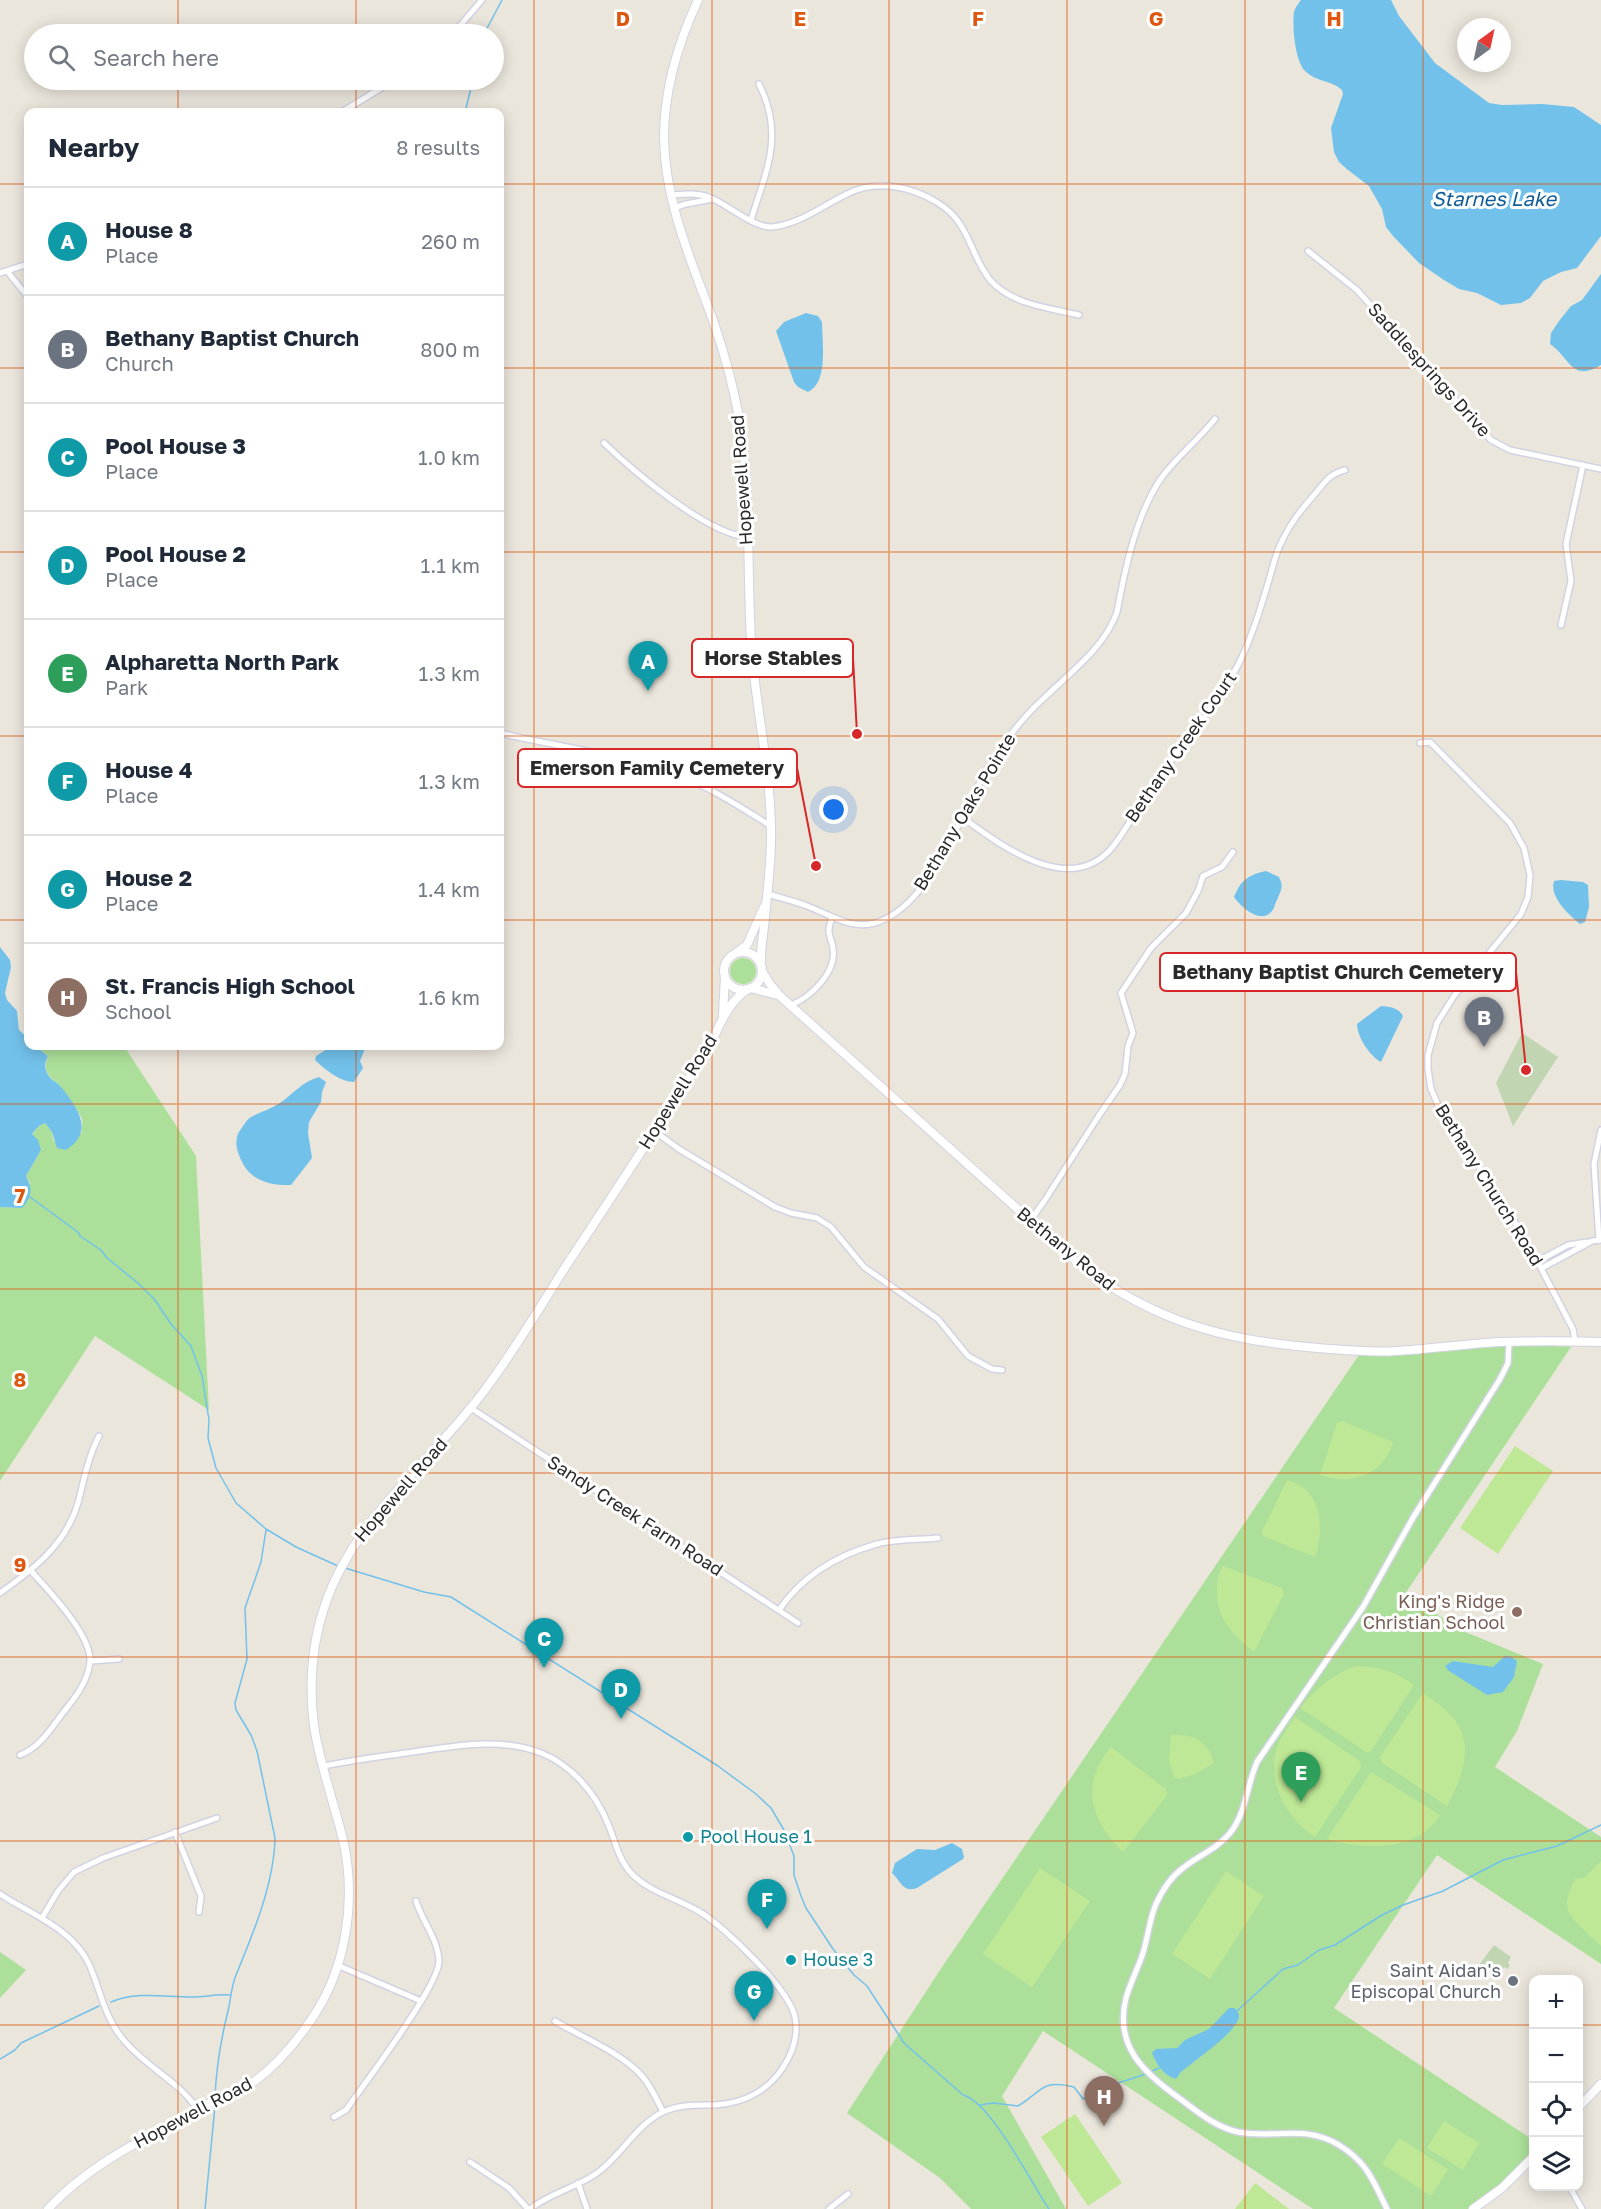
<!DOCTYPE html>
<html lang="en">
<head>
<meta charset="utf-8">
<style>
  :root { --surface:#fff; --page:#f2f2f3; --text:#1f2937; --muted:#747a83; --line:#e0e1e3; --accent:#1a73e8 }
  body { margin:0; font-family:"Golos Text",sans-serif; background:var(--page); color:var(--text) }
  .controls { position:absolute; right:18px; bottom:18px; display:grid; overflow:hidden; border-radius:12px; box-shadow:0 3px 15px #0003 }
  .controls button { width:54px; height:54px; display:grid; place-items:center; padding:0; border:0; border-bottom:2px solid var(--line); background:var(--surface); color:var(--text); font:30px sans-serif }
  .compass { position:absolute; left:1457px; top:18px; width:54px; height:54px; border-radius:50%; background:var(--surface); box-shadow:0 3px 15px #0003; rotate:33deg }
  .you { position:absolute; left:834px; top:810px; width:21px; height:21px; margin:-15px; border:4px solid #fff; border-radius:50%; background:#1a73e8; box-shadow:0 0 0 9px #1a73e833 }
  .badge { display:grid; place-items:center; width:39px; height:39px; border-radius:50%; background:var(--accent); color:#fff; font-size:20px; font-weight:700 }
  .pin { position:absolute; translate:-50% -50px; filter:drop-shadow(0 2px 3px #0008) }
  .pin::after { content:''; position:absolute; top:32px; width:21px; height:18px; background:inherit; clip-path:polygon(0 0,100% 0,50% 100%) }
  .list { margin:0; padding:0; list-style:none }
  h2 { display:flex; justify-content:space-between; align-items:center; height:78px; margin:0; padding:0 24px; font-size:26px }
  h2 small { font-size:20px; font-weight:400; color:var(--muted) }
  .list li { display:grid; grid-template-columns:39px 1fr auto; gap:18px; align-items:center; box-sizing:border-box; height:108px; padding:0 24px; border-top:2px solid var(--line) }
  .list b { display:block; font-size:22px; white-space:nowrap }
  .list p { margin:0; font-size:20px; white-space:nowrap; color:var(--muted) }
  .list em { font-size:20px; font-style:normal; color:var(--muted) }
  .icon { flex:none; width:33px; height:33px; fill:none; stroke:currentColor; stroke-width:2; stroke-linecap:round; stroke-linejoin:round }
  .map { position:relative; flex:none; width:1601px; height:2209px; overflow:hidden }
  .search { position:absolute; background:var(--surface); box-shadow:0 3px 15px #0003; left:24px; top:24px; width:480px; height:66px; display:flex; align-items:center; gap:15px; box-sizing:border-box; padding:0 21px; border-radius:33px; color:var(--muted); font-size:22px }
  .panel { position:absolute; background:var(--surface); box-shadow:0 3px 15px #0003; left:24px; top:108px; width:480px; height:942px; border-radius:12px }
  .map>svg:first-child { display:block }
  .green { fill:#ace09a }
  .cemetery { fill:#c1d5b3 }
  .pitch { fill:#bee796 }
  .water { fill:#72c1eb }
  .lines { fill:none; stroke-linecap:round; stroke-linejoin:round }
  .stream { stroke:#72c1eb; stroke-width:1.5 }
  .street-casing { stroke:#d1d3e2; stroke-width:8 }
  .secondary-casing { stroke:#d1d3e2; stroke-width:10 }
  .street { stroke:#fff; stroke-width:5 }
  .secondary { stroke:#fff; stroke-width:8 }
  .grid { fill:none; stroke:#de570e; stroke-width:1.5; stroke-opacity:0.55 }
  .education-dot { fill:#8d6e63; stroke:#fff; stroke-width:2 }
  .culture-dot { fill:#0f9aa8; stroke:#fff; stroke-width:2 }
  .worship-dot { fill:#6b7280; stroke:#fff; stroke-width:2 }
  .labels { text-anchor:middle; stroke-width:6; stroke-linejoin:round; paint-order:stroke }
  .street-label { font-size:18px; fill:#2a2a2a; stroke:#fff }
  .education-label { font-size:18px; fill:#785e54; stroke:#fff; text-anchor:end }
  .culture-label { font-size:18px; fill:#0d838f; stroke:#fff; text-anchor:start }
  .worship-label { font-size:18px; fill:#5b616d; stroke:#fff; text-anchor:end }
  .water-label { font-size:20px; font-style:italic; fill:#115d96; stroke:#fff }
  .grid-label { font-size:20px; text-anchor:middle; font-weight:bold; fill:#de570e; stroke:#fff; stroke-width:6; stroke-linejoin:round; paint-order:stroke }
  .leader { fill:none; stroke:#d62828; stroke-width:2 }
  .callout-dot { fill:#d62828; stroke:#fff; stroke-width:2 }
  .callout { fill:#fff; stroke:#d62828; stroke-width:2 }
  .callout-label { font-size:20px; text-anchor:middle; font-weight:bold; fill:#2a2a2a }
</style>
</head>
<body>
<div class="map">
<svg width="1601" height="2209" viewBox="0 0 1601 2209">
  <rect width="100%" height="100%" fill="#ebe6dc"/>
  <g class="green">
    <circle cx="743" cy="971" r="13"/>
    <path d="M43,1046H124L196,1156L209,1410L95,1336L0,1481V1207L22,1208L30,1183L26,1176L41,1150L32,1135L39,1126L45,1123L52,1132L54,1142L82,1133C81,1129 83,1123 82,1119C80,1113 63,1089 58,1084C47,1075 43,1071 48,1056L38,1048Z"/>
    <path d="M1502,1343L1571,1347L1405,1594L1463,1631L1543,1664L1517,1731L1495,1767L1601,1837V1964L1437,1855L1334,2008L1533,2140V2158L1468,2209H1313L1043,2031L1002,2096L1066,2209H971L940,2178L847,2113L942,1967L1361,1352Z"/>
    <path d="M0,1952L26,1970L0,1998Z"/>
  </g>
  <g class="cemetery">
    <path d="M1522,1033L1558,1057L1513,1126L1496,1083Z"/>
    <path d="M1494,1945L1511,1957L1508,1963L1510,1965L1508,1969L1504,1967L1497,1978L1479,1965Z"/>
  </g>
  <g class="pitch">
    <path d="M1342,1421L1393,1442C1384,1475 1351,1486 1320,1475L1337,1423Z"/>
    <path d="M1515,1446L1553,1471L1498,1554L1460,1528Z"/>
    <path d="M1287,1480C1322,1488 1325,1529 1315,1557L1263,1536L1262,1531Z"/>
    <path d="M1223,1566L1282,1588L1284,1594L1254,1652C1234,1636 1217,1620 1217,1593C1217,1583 1217,1575 1223,1566Z"/>
    <path d="M1356,1666C1378,1666 1397,1672 1414,1685L1371,1751L1366,1752L1300,1708C1316,1688 1332,1675 1356,1666Z"/>
    <path d="M1423,1693C1474,1725 1474,1755 1447,1806L1382,1763L1380,1757Z"/>
    <path d="M1295,1717L1360,1761L1361,1767L1315,1837C1289,1820 1269,1787 1275,1755C1277,1742 1288,1727 1295,1717Z"/>
    <path d="M1171,1735C1194,1734 1207,1740 1214,1763L1193,1775L1178,1779L1174,1777L1169,1760Z"/>
    <path d="M1111,1747L1166,1789L1167,1795L1123,1852C1091,1821 1079,1785 1111,1747Z"/>
    <path d="M1371,1772L1440,1815C1418,1852 1363,1850 1327,1839Z"/>
    <path d="M1601,1861V1946C1593,1938 1568,1918 1567,1907C1566,1897 1571,1888 1575,1879L1584,1878Z"/>
    <path d="M1040,1868L1090,1901L1032,1987L983,1954Z"/>
    <path d="M1226,1871L1264,1896L1210,1979L1172,1954Z"/>
    <path d="M1075,2114L1122,2183L1088,2206L1041,2137Z"/>
    <path d="M1444,2121L1479,2143L1463,2170L1427,2148Z"/>
    <path d="M1399,2138L1448,2169L1431,2196L1382,2164Z"/>
    <path d="M1255,2183L1289,2209H1235Z"/>
  </g>
  <g class="water">
    <path d="M1301,0H1391L1399,16L1435,63L1489,103L1502,105L1542,104L1574,107L1601,125V236L1577,268L1561,272L1543,281L1530,298L1521,303L1501,305L1477,293L1459,289L1444,280L1419,263L1393,236L1386,227L1382,209L1369,186L1348,170L1339,162L1334,152L1331,128L1343,94L1342,90C1331,80 1316,82 1305,71C1295,60 1292,27 1294,12C1295,8 1298,4 1301,0Z"/>
    <path d="M1601,274V365C1571,383 1570,357 1550,344L1551,333L1559,321L1571,306L1582,300Z"/>
    <path d="M806,313L818,316L822,322C822,342 829,382 808,392L798,387L794,382L776,331L784,322Z"/>
    <path d="M1266,871L1279,877C1284,887 1281,890 1277,900C1274,905 1275,909 1270,913C1259,923 1241,907 1234,897C1241,880 1248,875 1266,871Z"/>
    <path d="M1561,880L1583,882L1588,885L1589,907L1585,922L1580,924C1569,915 1549,897 1554,881Z"/>
    <path d="M0,947L10,960L11,967L5,993L7,1000L17,1011L19,1030L28,1038V1046H35L48,1056C46,1061 44,1065 46,1070C48,1079 56,1081 61,1087C78,1108 95,1132 66,1150L57,1148L52,1132L45,1123L39,1126L32,1134L38,1140L41,1150L26,1176C33,1189 32,1197 22,1208L0,1207Z"/>
    <path d="M1381,1006C1390,1007 1398,1007 1403,1016L1381,1062C1370,1056 1357,1037 1357,1024Z"/>
    <path d="M332,1046H366L360,1061L363,1068L354,1082C341,1082 325,1070 315,1060L316,1056Z"/>
    <path d="M319,1077L326,1082L322,1092L321,1102L309,1122L308,1133L312,1158L291,1185C267,1186 247,1179 239,1155C236,1148 235,1139 239,1132C242,1128 246,1120 251,1117C260,1112 271,1109 280,1103C293,1094 303,1081 319,1077Z"/>
    <path d="M1505,1656H1510L1517,1661L1514,1677L1503,1692L1487,1695L1449,1671L1445,1666L1453,1661L1493,1667Z"/>
    <path d="M952,1843L962,1849L964,1857L963,1859L917,1888C902,1893 901,1881 892,1873L895,1863L917,1849L935,1850Z"/>
    <path d="M1229,2008H1234C1237,2010 1239,2013 1239,2016C1239,2031 1191,2063 1180,2073L1176,2079C1163,2075 1157,2065 1152,2053L1156,2049L1177,2048L1185,2040L1209,2029Z"/>
  </g>
  <g class="lines">
    <g class="stream">
      <path d="M484,34L502,0"/>
      <path d="M465,112L473,80"/>
      <path d="M30,1197L79,1233L80,1236L101,1250L107,1258L139,1284L155,1300L171,1324L191,1346L202,1376L209,1420L208,1438L216,1468L236,1503L266,1529L296,1547L338,1566"/>
      <path d="M345,1568L424,1592L451,1597L718,1766L756,1794L771,1808L784,1830L794,1856V1875L801,1896L806,1908L833,1949L854,1975L867,1986L904,2043L963,2095C991,2102 1031,2183 1049,2209"/>
      <path d="M111,2002C138,1991 164,1997 192,1997C205,1997 217,1994 230,1995"/>
      <path d="M1236,2012L1283,1969L1298,1965L1319,1950L1335,1945L1382,1915L1403,1905L1443,1891L1503,1860L1557,1846L1601,1825"/>
      <path d="M0,2059L15,2050L21,2043L99,2006"/>
      <path d="M1150,2072L1159,2068"/>
      <path d="M215,2098C216,2069 221,2039 228,2011C231,1999 231,1987 236,1975C253,1934 274,1884 275,1838L257,1751L251,1735L236,1710L235,1703L247,1659L245,1608L261,1562L266,1530"/>
      <path d="M980,2105L993,2103L1018,2106C1043,2091 1041,2079 1074,2087L1083,2099L1118,2083L1146,2074"/>
      <path d="M205,2209L215,2106"/>
    </g>
    <defs>
      <g id="street">
        <path d="M453,34L482,0"/>
        <path d="M342,112L394,80"/>
        <path d="M670,195C684,194 697,192 711,198C728,205 754,228 772,227C800,224 822,206 847,194C876,179 911,186 938,203C971,223 969,255 991,281C1013,305 1050,308 1079,315"/>
        <path d="M673,208L686,204L713,199"/>
        <path d="M751,220C766,171 785,135 759,84"/>
        <path d="M1308,251L1357,290L1491,440L1510,450L1601,469"/>
        <path d="M7,271L28,297"/>
        <path d="M0,273L28,264"/>
        <path d="M604,443C633,471 707,534 747,537"/>
        <path d="M1561,625L1571,581L1566,544L1583,465"/>
        <path d="M500,733C557,747 618,753 674,774C709,786 740,807 771,826"/>
        <path d="M1420,743L1430,742L1510,823L1524,848L1530,875L1528,897L1521,914L1454,996L1437,1023L1428,1055V1069L1431,1089L1442,1114L1494,1189L1525,1238L1573,1329L1575,1341"/>
        <path d="M962,817C999,844 1064,894 1107,853C1122,839 1137,807 1150,789C1179,749 1213,710 1237,667C1252,638 1262,604 1271,573C1274,561 1277,550 1283,539C1291,522 1302,509 1314,495C1325,482 1329,474 1345,470"/>
        <path d="M768,894C781,898 794,901 807,906C829,914 851,930 875,923C933,906 962,807 992,761C1007,738 1024,716 1044,698C1070,673 1105,647 1117,612C1125,569 1136,514 1162,477C1178,456 1198,440 1215,419"/>
        <path d="M791,1005C811,997 837,972 833,948C830,932 826,936 832,917"/>
        <path d="M654,1131L679,1149L775,1207L791,1213L817,1218L831,1227L864,1267L938,1319L968,1356L992,1369L1002,1370"/>
        <path d="M1030,1221L1045,1200L1098,1117L1120,1085L1125,1074L1128,1046L1133,1033L1121,993L1151,948L1186,913L1198,891L1203,876L1222,867L1233,852"/>
        <path d="M1599,1240L1594,1164L1601,1130"/>
        <path d="M1538,1261L1568,1245L1587,1242"/>
        <path d="M1542,1268L1592,1241L1601,1240"/>
        <path d="M471,1408L798,1623"/>
        <path d="M0,1593C34,1569 66,1544 78,1503C84,1480 88,1457 99,1436"/>
        <path d="M779,1610C802,1576 838,1555 877,1544C896,1539 918,1540 938,1538"/>
        <path d="M90,1661L119,1659"/>
        <path d="M20,1755C39,1748 50,1730 62,1714C74,1699 88,1682 90,1662C92,1635 48,1590 31,1571"/>
        <path d="M324,1766C354,1760 383,1756 413,1752C455,1746 501,1737 541,1753C572,1765 596,1794 608,1824C615,1840 618,1858 630,1872C648,1892 677,1898 700,1912C725,1927 789,1989 795,2017C798,2031 794,2047 788,2059C773,2088 747,2103 715,2105C698,2105 680,2104 663,2112C636,2125 621,2156 597,2173C576,2188 550,2193 530,2209"/>
        <path d="M175,1832L201,1896L199,1912"/>
        <path d="M0,1894C30,1914 72,1928 89,1964C100,1989 104,2016 122,2038C144,2066 179,2081 198,2110"/>
        <path d="M42,1918L58,1891L74,1872L103,1858L217,1818"/>
        <path d="M337,1965L421,2001"/>
        <path d="M555,2021C581,2037 621,2052 642,2076C651,2086 657,2100 663,2112"/>
        <path d="M334,2117L346,2110C364,2084 439,1986 439,1961C438,1939 422,1921 416,1901"/>
        <path d="M470,2162L509,2188L528,2209"/>
        <path d="M578,2183L587,2209"/>
        <path d="M1569,2186L1582,2209"/>
        <path d="M829,2209L848,2194"/>
        <path d="M1387,2209C1373,2181 1368,2163 1339,2145C1304,2124 1275,2139 1238,2132C1215,2127 1198,2112 1179,2098C1144,2073 1114,2046 1126,1998C1130,1984 1137,1970 1142,1956C1148,1939 1149,1920 1156,1904C1162,1891 1172,1876 1183,1868C1199,1855 1217,1849 1230,1833C1246,1813 1247,1785 1257,1762L1363,1607L1414,1516L1500,1379L1508,1363L1509,1342"/>
      </g>
      <g id="secondary">
        <path d="M698,0C678,43 664,90 664,138C665,204 692,262 714,323C725,355 734,389 740,423C752,500 746,578 752,655C757,712 770,770 771,827C772,857 768,886 765,916C764,933 760,948 761,965"/>
        <path d="M737,952L747,945L764,907"/>
        <circle cx="743" cy="971" r="19"/>
        <path d="M762,971L770,984L781,997L1080,1265C1155,1322 1226,1341 1318,1348C1344,1350 1370,1353 1396,1351C1431,1349 1465,1344 1500,1342C1534,1341 1567,1341 1601,1342"/>
        <path d="M751,988L777,995"/>
        <path d="M723,1015L725,976"/>
        <path d="M1578,2108L1601,2084"/>
        <path d="M48,2209C92,2161 154,2134 210,2103C225,2095 241,2091 255,2081C278,2064 297,2041 313,2017C346,1968 356,1902 344,1844C335,1805 320,1766 314,1726C309,1686 312,1643 325,1605C355,1516 434,1460 487,1387C516,1348 540,1307 566,1266C614,1194 661,1121 708,1049C719,1028 727,1002 748,989"/>
        <path d="M1473,2209L1502,2188L1534,2156"/>
      </g>
    </defs>
    <use href="#street" class="street-casing"/>
    <use href="#secondary" class="secondary-casing"/>
    <use href="#street" class="street"/>
    <use href="#secondary" class="secondary"/>
  </g>
  <path class="grid" d="M178,0V34M356,0V34M534,0V2209M712,0V2209M889,0V2209M1067,0V2209M1245,0V2209M1423,0V2209M178,80V112M356,80V112M0,184H28M500,184H1601M0,368H28M500,368H1601M0,552H28M500,552H1601M0,736H28M500,736H1601M0,920H28M500,920H1601M178,1046V2209M356,1046V2209M0,1104H1601M0,1289H1601M0,1473H1601M0,1657H1601M0,1841H1601M0,2025H1534M1578,2025H1601"/>
  <circle class="education-dot" cx="1517" cy="1612" r="6"/>
  <g class="culture-dot">
    <circle cx="688" cy="1837" r="6"/>
    <circle cx="791" cy="1960" r="6"/>
  </g>
  <circle class="worship-dot" cx="1513" cy="1981" r="6"/>
  <g class="labels">
    <g class="street-label">
      <text transform="translate(1429 370) rotate(48)" y="6">Saddlesprings Drive</text>
      <text transform="translate(742 480) rotate(-94)" y="6">Hopewell Road</text>
      <text transform="translate(1181 747) rotate(-55)" y="6">Bethany Creek Court</text>
      <text transform="translate(965 812) rotate(-59)" y="6">Bethany Oaks Pointe</text>
      <text transform="translate(678 1092) rotate(-58)" y="6">Hopewell Road</text>
      <text transform="translate(1489 1185) rotate(58)" y="6">Bethany Church Road</text>
      <text transform="translate(1066 1249) rotate(39)" y="6">Bethany Road</text>
      <text transform="translate(401 1490) rotate(-49)" y="6">Hopewell Road</text>
      <text transform="translate(635 1516) rotate(33)" y="6">Sandy Creek Farm Road</text>
      <text transform="translate(193 2113) rotate(-28)" y="6">Hopewell Road</text>
    </g>
    <g class="education-label">
      <text x="1505" y="1608">King's Ridge<tspan x="1505" dy="21">Christian School</tspan></text>
    </g>
    <g class="culture-label">
      <text x="700" y="1843">Pool House 1</text>
      <text x="803" y="1966">House 3</text>
    </g>
    <g class="worship-label">
      <text x="1501" y="1977">Saint Aidan's<tspan x="1501" dy="21">Episcopal Church</tspan></text>
    </g>
    <g class="water-label">
      <text x="1494" y="206">Starnes Lake</text>
    </g>
  </g>
  <g class="grid-label">
    <text x="623" y="26">D</text>
    <text x="800" y="26">E</text>
    <text x="978" y="26">F</text>
    <text x="1156" y="26">G</text>
    <text x="1334" y="26">H</text>
    <text x="20" y="1203">7</text>
    <text x="20" y="1387">8</text>
    <text x="20" y="1572">9</text>
  </g>
  <path class="leader" d="M857 734L853 658M816 866L797 768M1526 1070L1516 972"/>
  <g class="callout-dot">
    <circle cx="857" cy="734" r="6"/>
    <circle cx="816" cy="866" r="6"/>
    <circle cx="1526" cy="1070" r="6"/>
  </g>
  <g class="callout">
    <rect x="692" y="639" width="161" height="38" rx="6"/>
    <rect x="518" y="749" width="279" height="38" rx="6"/>
    <rect x="1160" y="953" width="356" height="38" rx="6"/>
  </g>
  <g class="callout-label">
    <text x="773" y="665">Horse Stables</text>
    <text x="657" y="775">Emerson Family Cemetery</text>
    <text x="1338" y="979">Bethany Baptist Church Cemetery</text>
  </g>
</svg>
<div class="controls">
<button>+</button>
<button>−</button>
<button><svg class="icon" aria-label="locate" viewBox="0 0 24 24"><circle cx="12" cy="12" r="6"/><path d="M12 2v4M12 18v4M2 12h4M18 12h4"/></svg></button>
<button><svg class="icon" aria-label="layers" viewBox="0 0 24 24"><path d="M12 4l9 5-9 5-9-5zM3 14l9 5 9-5"/></svg></button>
</div>
<svg class="compass" viewBox="-18 -18 36 36"><path d="M0-13l5 13h-10z" fill="#e53935"/><path d="M0 13l5-13h-10z" fill="#747a83"/></svg>
<div class="you"></div>
<div class="pin badge" style="left:648px;top:691px;background:#0f9aa8">A</div>
<div class="pin badge" style="left:1484px;top:1047px;background:#6b7280">B</div>
<div class="pin badge" style="left:544px;top:1668px;background:#0f9aa8">C</div>
<div class="pin badge" style="left:621px;top:1719px;background:#0f9aa8">D</div>
<div class="pin badge" style="left:1301px;top:1802px;background:#2e9e5b">E</div>
<div class="pin badge" style="left:767px;top:1929px;background:#0f9aa8">F</div>
<div class="pin badge" style="left:754px;top:2021px;background:#0f9aa8">G</div>
<div class="pin badge" style="left:1104px;top:2126px;background:#8d6e63">H</div>
<div class="search"><svg class="icon" aria-label="search" viewBox="0 0 24 24"><circle cx="10" cy="10" r="6"/><path d="M15 15l6 6"/></svg>Search here</div>
<section class="panel">
<h2>Nearby<small>8 results</small></h2>
<ul class="list">
<li><span class="badge" style="background:#0f9aa8">A</span><div><b>House 8</b><p>Place</p></div><em>260 m</em></li>
<li><span class="badge" style="background:#6b7280">B</span><div><b>Bethany Baptist Church</b><p>Church</p></div><em>800 m</em></li>
<li><span class="badge" style="background:#0f9aa8">C</span><div><b>Pool House 3</b><p>Place</p></div><em>1.0 km</em></li>
<li><span class="badge" style="background:#0f9aa8">D</span><div><b>Pool House 2</b><p>Place</p></div><em>1.1 km</em></li>
<li><span class="badge" style="background:#2e9e5b">E</span><div><b>Alpharetta North Park</b><p>Park</p></div><em>1.3 km</em></li>
<li><span class="badge" style="background:#0f9aa8">F</span><div><b>House 4</b><p>Place</p></div><em>1.3 km</em></li>
<li><span class="badge" style="background:#0f9aa8">G</span><div><b>House 2</b><p>Place</p></div><em>1.4 km</em></li>
<li><span class="badge" style="background:#8d6e63">H</span><div><b>St. Francis High School</b><p>School</p></div><em>1.6 km</em></li>
</ul>
</section>
</div>
</body>
</html>
